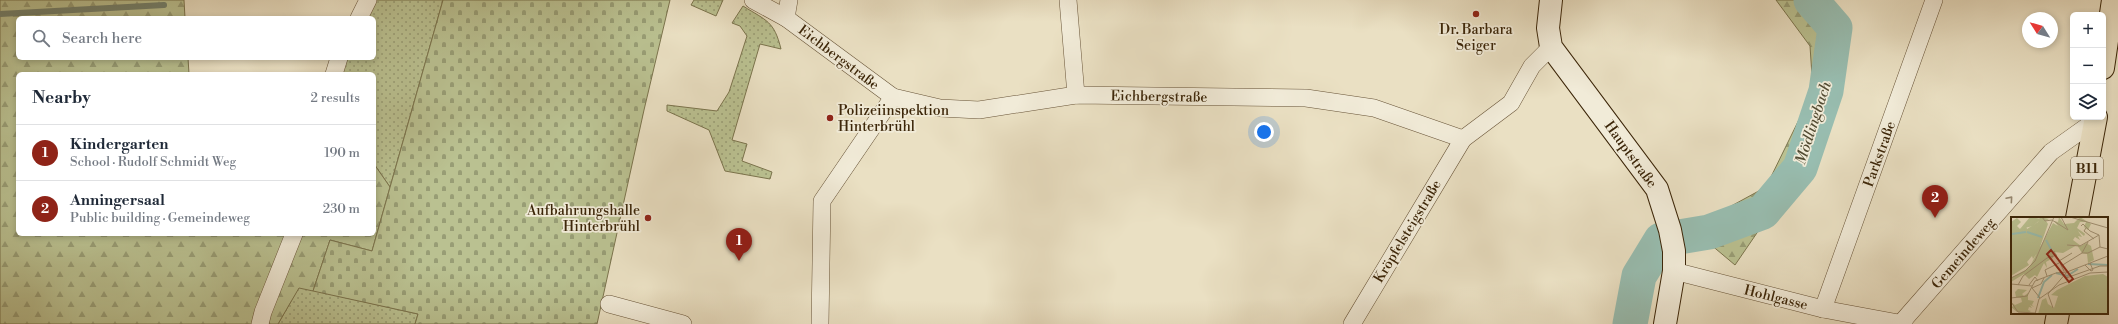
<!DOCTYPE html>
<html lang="en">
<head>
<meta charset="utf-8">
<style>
  :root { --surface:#fff; --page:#f6f6f7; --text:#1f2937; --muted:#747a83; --line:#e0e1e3; --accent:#8f2418 }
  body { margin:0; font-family:"Libre Bodoni",serif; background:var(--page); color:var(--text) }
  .controls { position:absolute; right:12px; top:12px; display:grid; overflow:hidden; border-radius:6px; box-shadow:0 2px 6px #0003 }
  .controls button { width:36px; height:36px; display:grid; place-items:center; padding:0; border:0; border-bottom:1px solid var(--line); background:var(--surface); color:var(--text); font:20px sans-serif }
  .compass { position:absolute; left:2022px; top:12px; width:36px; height:36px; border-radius:50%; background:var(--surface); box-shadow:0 2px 6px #0003; rotate:307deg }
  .you { position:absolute; left:1264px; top:132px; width:14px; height:14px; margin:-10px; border:3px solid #fff; border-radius:50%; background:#1a73e8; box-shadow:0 0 0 6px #1a73e833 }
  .badge { display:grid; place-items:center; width:26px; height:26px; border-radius:50%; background:var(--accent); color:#fff; font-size:13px; font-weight:700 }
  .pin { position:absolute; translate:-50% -33px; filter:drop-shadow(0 1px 2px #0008) }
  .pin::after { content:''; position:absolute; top:21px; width:14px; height:12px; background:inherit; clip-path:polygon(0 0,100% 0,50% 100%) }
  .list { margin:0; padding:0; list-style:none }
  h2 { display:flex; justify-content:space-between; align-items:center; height:52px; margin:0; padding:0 16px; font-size:17px }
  h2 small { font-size:13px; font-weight:400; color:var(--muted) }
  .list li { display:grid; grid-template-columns:26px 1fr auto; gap:12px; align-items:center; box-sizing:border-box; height:56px; padding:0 16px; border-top:1px solid var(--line) }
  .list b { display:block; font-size:15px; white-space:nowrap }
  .list p { margin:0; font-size:13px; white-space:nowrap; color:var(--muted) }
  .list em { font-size:13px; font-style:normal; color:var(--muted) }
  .icon { flex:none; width:22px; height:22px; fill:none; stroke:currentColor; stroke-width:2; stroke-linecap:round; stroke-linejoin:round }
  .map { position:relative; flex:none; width:2118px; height:324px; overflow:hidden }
  .search { position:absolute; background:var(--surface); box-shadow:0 2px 6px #0003; left:16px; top:16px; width:360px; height:44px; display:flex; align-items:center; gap:10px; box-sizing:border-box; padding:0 14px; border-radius:6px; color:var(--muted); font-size:15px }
  .panel { position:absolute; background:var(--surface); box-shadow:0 2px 6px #0003; left:16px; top:72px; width:360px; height:164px; border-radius:6px }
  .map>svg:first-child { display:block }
  .grass { fill:url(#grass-dots); stroke:#7b744d }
  .forest { fill:url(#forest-firs); stroke:#7b744d }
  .cemetery { fill:url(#cemetery-stones); stroke:#7b744d }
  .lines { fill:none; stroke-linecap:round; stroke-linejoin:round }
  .stream { stroke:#73816d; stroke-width:6 }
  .river { stroke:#98bdb0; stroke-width:35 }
  .minor-casing { stroke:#685438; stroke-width:18 }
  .secondary-casing { stroke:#3c2609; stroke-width:24 }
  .primary-casing { stroke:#3c2609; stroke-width:24 }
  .minor { stroke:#f1ebd8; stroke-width:17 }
  .secondary { stroke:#f1ebd8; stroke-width:22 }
  .primary { stroke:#eae0c3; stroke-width:22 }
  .oneway { stroke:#968870 }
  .poi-dot { fill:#8f2418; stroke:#f1ebd8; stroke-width:1.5 }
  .labels { text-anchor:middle; stroke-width:3.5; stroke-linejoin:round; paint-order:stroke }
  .shield { fill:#f1ebd8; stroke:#726147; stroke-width:1 }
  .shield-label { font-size:13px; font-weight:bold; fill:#3c2609 }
  .poi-label { font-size:14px; fill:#3c2609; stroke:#f1ebd8 }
  .street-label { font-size:14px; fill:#3c2609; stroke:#f1ebd8 }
  .water-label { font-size:15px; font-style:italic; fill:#534c33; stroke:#f1ebd8 }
  .inset-river { fill:none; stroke:#98bdb0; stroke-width:2 }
  .inset-road { fill:none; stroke:#a49679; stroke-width:1 }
  .view { fill:#8f2418; fill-opacity:0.15; stroke:#8f2418; stroke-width:2 }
  .inset-edge { fill:none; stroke:#3c2609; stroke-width:2 }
</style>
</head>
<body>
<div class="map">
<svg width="2118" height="324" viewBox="0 0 2118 324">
  <defs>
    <pattern id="grass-dots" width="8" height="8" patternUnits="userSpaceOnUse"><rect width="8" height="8" fill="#bac191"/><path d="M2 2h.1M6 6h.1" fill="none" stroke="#989d75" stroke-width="1.8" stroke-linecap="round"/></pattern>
    <pattern id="forest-firs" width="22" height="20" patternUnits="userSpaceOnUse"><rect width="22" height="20" fill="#bac191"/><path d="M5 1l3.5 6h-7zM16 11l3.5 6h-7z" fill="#989d75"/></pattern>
    <pattern id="cemetery-stones" width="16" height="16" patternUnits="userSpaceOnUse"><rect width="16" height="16" fill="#bac191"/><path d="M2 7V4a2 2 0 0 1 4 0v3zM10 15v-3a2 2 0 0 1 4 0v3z" fill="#989d75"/></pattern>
  </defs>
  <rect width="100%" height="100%" fill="#eae0c3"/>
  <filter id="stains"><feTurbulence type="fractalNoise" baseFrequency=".005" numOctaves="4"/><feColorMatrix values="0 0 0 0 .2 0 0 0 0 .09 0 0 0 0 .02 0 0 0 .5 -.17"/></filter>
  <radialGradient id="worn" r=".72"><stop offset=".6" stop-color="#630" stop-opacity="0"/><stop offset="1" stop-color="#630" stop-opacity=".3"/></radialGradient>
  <g class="grass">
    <path d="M375,0H443L390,187L374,164V74H334L339,58H374V18H359Z"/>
    <path d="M694,0H723L716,16L691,5Z"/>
    <path d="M743,6C767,21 774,21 781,49L760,44L732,140L747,144L742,161L772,172L770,179L725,171L709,130L667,111V105L717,111L729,92L747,36L740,26L732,23Z"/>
    <path d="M299,287L418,314L415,324H278Z"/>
  </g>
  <g class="forest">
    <path d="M0,0H184L185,18H18V58H188L189,74H18V234H374V164L390,187L372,251L330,240L313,291L299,288L278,324H0Z"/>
    <path d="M1776,0H1823L1842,26L1818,109L1785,192L1735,265L1691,228L1766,187L1813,91L1810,46Z"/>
  </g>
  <path class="cemetery" d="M443,0H670L644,110L597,324H415L418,314L313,291L330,240L372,251Z"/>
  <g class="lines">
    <path class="stream" d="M0,14L164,5"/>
    <path class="river" d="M1630,324L1639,276L1661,240L1709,232L1763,212L1800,168L1826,91L1835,28L1811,0"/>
    <defs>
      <g id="minor">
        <path d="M753,0L786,18L893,97L940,108L979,110L1076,95L1306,98L1374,108L1463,139"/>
        <path d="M1068,0L1076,95"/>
        <path d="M359,18L368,0"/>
        <path d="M786,18L789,0"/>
        <path d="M334,74L339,58"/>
        <path d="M1674,271L1823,309L1904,324"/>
        <path d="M609,304L683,324"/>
        <path d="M1823,309L1934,0"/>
        <path d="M1901,323L2051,152L2096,120"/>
        <path d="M260,324L263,312L294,234"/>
        <path d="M820,324L822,201L893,97"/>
        <path d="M1352,324L1463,139L1511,103L1532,66L1551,47"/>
      </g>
      <path id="secondary" d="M1551,0L1548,28L1551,47L1657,189L1670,230L1674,251V271L1665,324"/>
      <g id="primary">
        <path d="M2103,68L2113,0"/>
        <path d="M2077,218L2096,117"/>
        <path d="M2056,324L2058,313"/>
      </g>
    </defs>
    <use href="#minor" class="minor-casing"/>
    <use href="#secondary" class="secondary-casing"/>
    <use href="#primary" class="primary-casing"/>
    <use href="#minor" class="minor"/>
    <use href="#secondary" class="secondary"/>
    <use href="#primary" class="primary"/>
  </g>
  <defs><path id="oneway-chevron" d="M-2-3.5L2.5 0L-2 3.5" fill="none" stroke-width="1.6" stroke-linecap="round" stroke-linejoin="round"/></defs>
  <use class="oneway" href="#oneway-chevron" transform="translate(2010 199) rotate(-49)"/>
  <g class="poi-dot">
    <circle cx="1476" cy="14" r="4"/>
    <circle cx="830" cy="118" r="4"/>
    <circle cx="648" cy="218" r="4"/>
  </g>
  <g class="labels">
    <rect class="shield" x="2071" y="157" width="32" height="22" rx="3"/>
    <g class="shield-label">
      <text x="2087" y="173">B11</text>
    </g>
    <g class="poi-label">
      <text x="1476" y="34">Dr. Barbara<tspan x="1476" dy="16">Seiger</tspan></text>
      <text x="838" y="115" text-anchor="start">Polizeiinspektion<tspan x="838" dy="16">Hinterbrühl</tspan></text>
      <text x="640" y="215" text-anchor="end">Aufbahrungshalle<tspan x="640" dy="16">Hinterbrühl</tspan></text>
    </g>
    <g class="street-label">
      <text transform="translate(839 57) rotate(37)" y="5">Eichbergstraße</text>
      <text transform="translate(1159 96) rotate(1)" y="5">Eichbergstraße</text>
      <text transform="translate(1631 154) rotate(54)" y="5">Hauptstraße</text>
      <text transform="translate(1879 154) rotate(-70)" y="5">Parkstraße</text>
      <text transform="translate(1407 231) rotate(-59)" y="5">Kröpfelsteigstraße</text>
      <text transform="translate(1963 253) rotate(-49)" y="5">Gemeindeweg</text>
      <text transform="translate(1776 297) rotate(14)" y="5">Hohlgasse</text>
    </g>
    <g class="water-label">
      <text transform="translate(1813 123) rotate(-72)" y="5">Mödlingbach</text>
    </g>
  </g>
  <g transform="translate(2011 217)">
    <rect width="97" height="97" fill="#eae0c3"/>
    <path d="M19,0L30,2L22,9L9,12Z" fill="#bac191"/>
    <path d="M29,0L38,2L35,4L37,7L28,33L22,42L21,39L16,45L18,48L0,59V5L6,1L10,5L6,9L9,12L15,8L16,12L27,5ZM48,0L53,7L63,6L69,0L80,7L77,13L73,10L75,5H69L66,11L73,16L74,17L73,19L67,14L71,20L67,19L69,23L64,20L62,23L70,29L75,26L80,29L83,43L77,46L76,37L71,36L66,28L52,36L43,35L42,41L35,45L36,51L33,46L26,60L24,58L18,62L13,57L0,65V61L18,51L42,6L47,9L43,4L47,5ZM92,57L97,60V97H27L31,83L35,81L37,87L43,91L47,79L40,78L46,73L74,59ZM7,72L16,73L11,77L13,79L17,76V83L23,84L21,88L23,90L19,88L21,91L18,90L17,93L20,94L17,96L6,95L0,90L3,89L0,85L4,88L11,85L10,81L5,80L4,75Z" fill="#bac191"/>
    <path d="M75,62H90L97,65V72L83,78L80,88L73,91L69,97H46L45,87L50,74Z" fill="#bac191"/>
    <path class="inset-river" d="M16,15L31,20M1,17L15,15M35,23L42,36M77,47L97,48M45,56L56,59L67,52M27,81L33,65L41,58"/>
    <path class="inset-road" d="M31,0L34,4L41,3L57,13L50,0M59,0L97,11M70,9L72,7L79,14L88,18L89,30L97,32M75,11L73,14L83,22M56,28L69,29L88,18M43,34L53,54M71,36L77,25M48,44L61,36M74,48L80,54L82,53L79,46M50,49L71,36H77L89,30M36,59L34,53L48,46M0,61L14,54L24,44L43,0M55,61L89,49H97M0,67L21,69M7,68L12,59L36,41L46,38M18,68L24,60L27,64M21,71L30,67L33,61M21,71L29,81M37,77L42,91M37,77L56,55L97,39M0,81L16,79L24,64L45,56L55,55M0,85L7,95L24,96M24,97L28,82L48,68L79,56L97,55"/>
    <path class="view" d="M40,33L62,62L58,65L36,37Z"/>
    <rect width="97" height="97" class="inset-edge"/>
  </g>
  <rect width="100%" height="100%" filter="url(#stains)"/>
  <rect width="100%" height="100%" fill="url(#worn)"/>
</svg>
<div class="controls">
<button>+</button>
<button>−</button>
<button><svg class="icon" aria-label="layers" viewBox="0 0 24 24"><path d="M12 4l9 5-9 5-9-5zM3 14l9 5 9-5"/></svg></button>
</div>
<svg class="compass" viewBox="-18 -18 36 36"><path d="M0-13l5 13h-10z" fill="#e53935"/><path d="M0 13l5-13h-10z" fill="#747a83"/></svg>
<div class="you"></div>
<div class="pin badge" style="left:739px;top:261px">1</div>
<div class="pin badge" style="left:1935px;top:218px">2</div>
<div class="search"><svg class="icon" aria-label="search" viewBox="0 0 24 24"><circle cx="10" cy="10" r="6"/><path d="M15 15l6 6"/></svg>Search here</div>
<section class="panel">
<h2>Nearby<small>2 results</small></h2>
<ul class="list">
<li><span class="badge">1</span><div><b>Kindergarten</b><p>School · Rudolf Schmidt Weg</p></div><em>190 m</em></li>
<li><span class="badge">2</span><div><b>Anningersaal</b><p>Public building · Gemeindeweg</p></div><em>230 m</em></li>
</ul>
</section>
</div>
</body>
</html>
